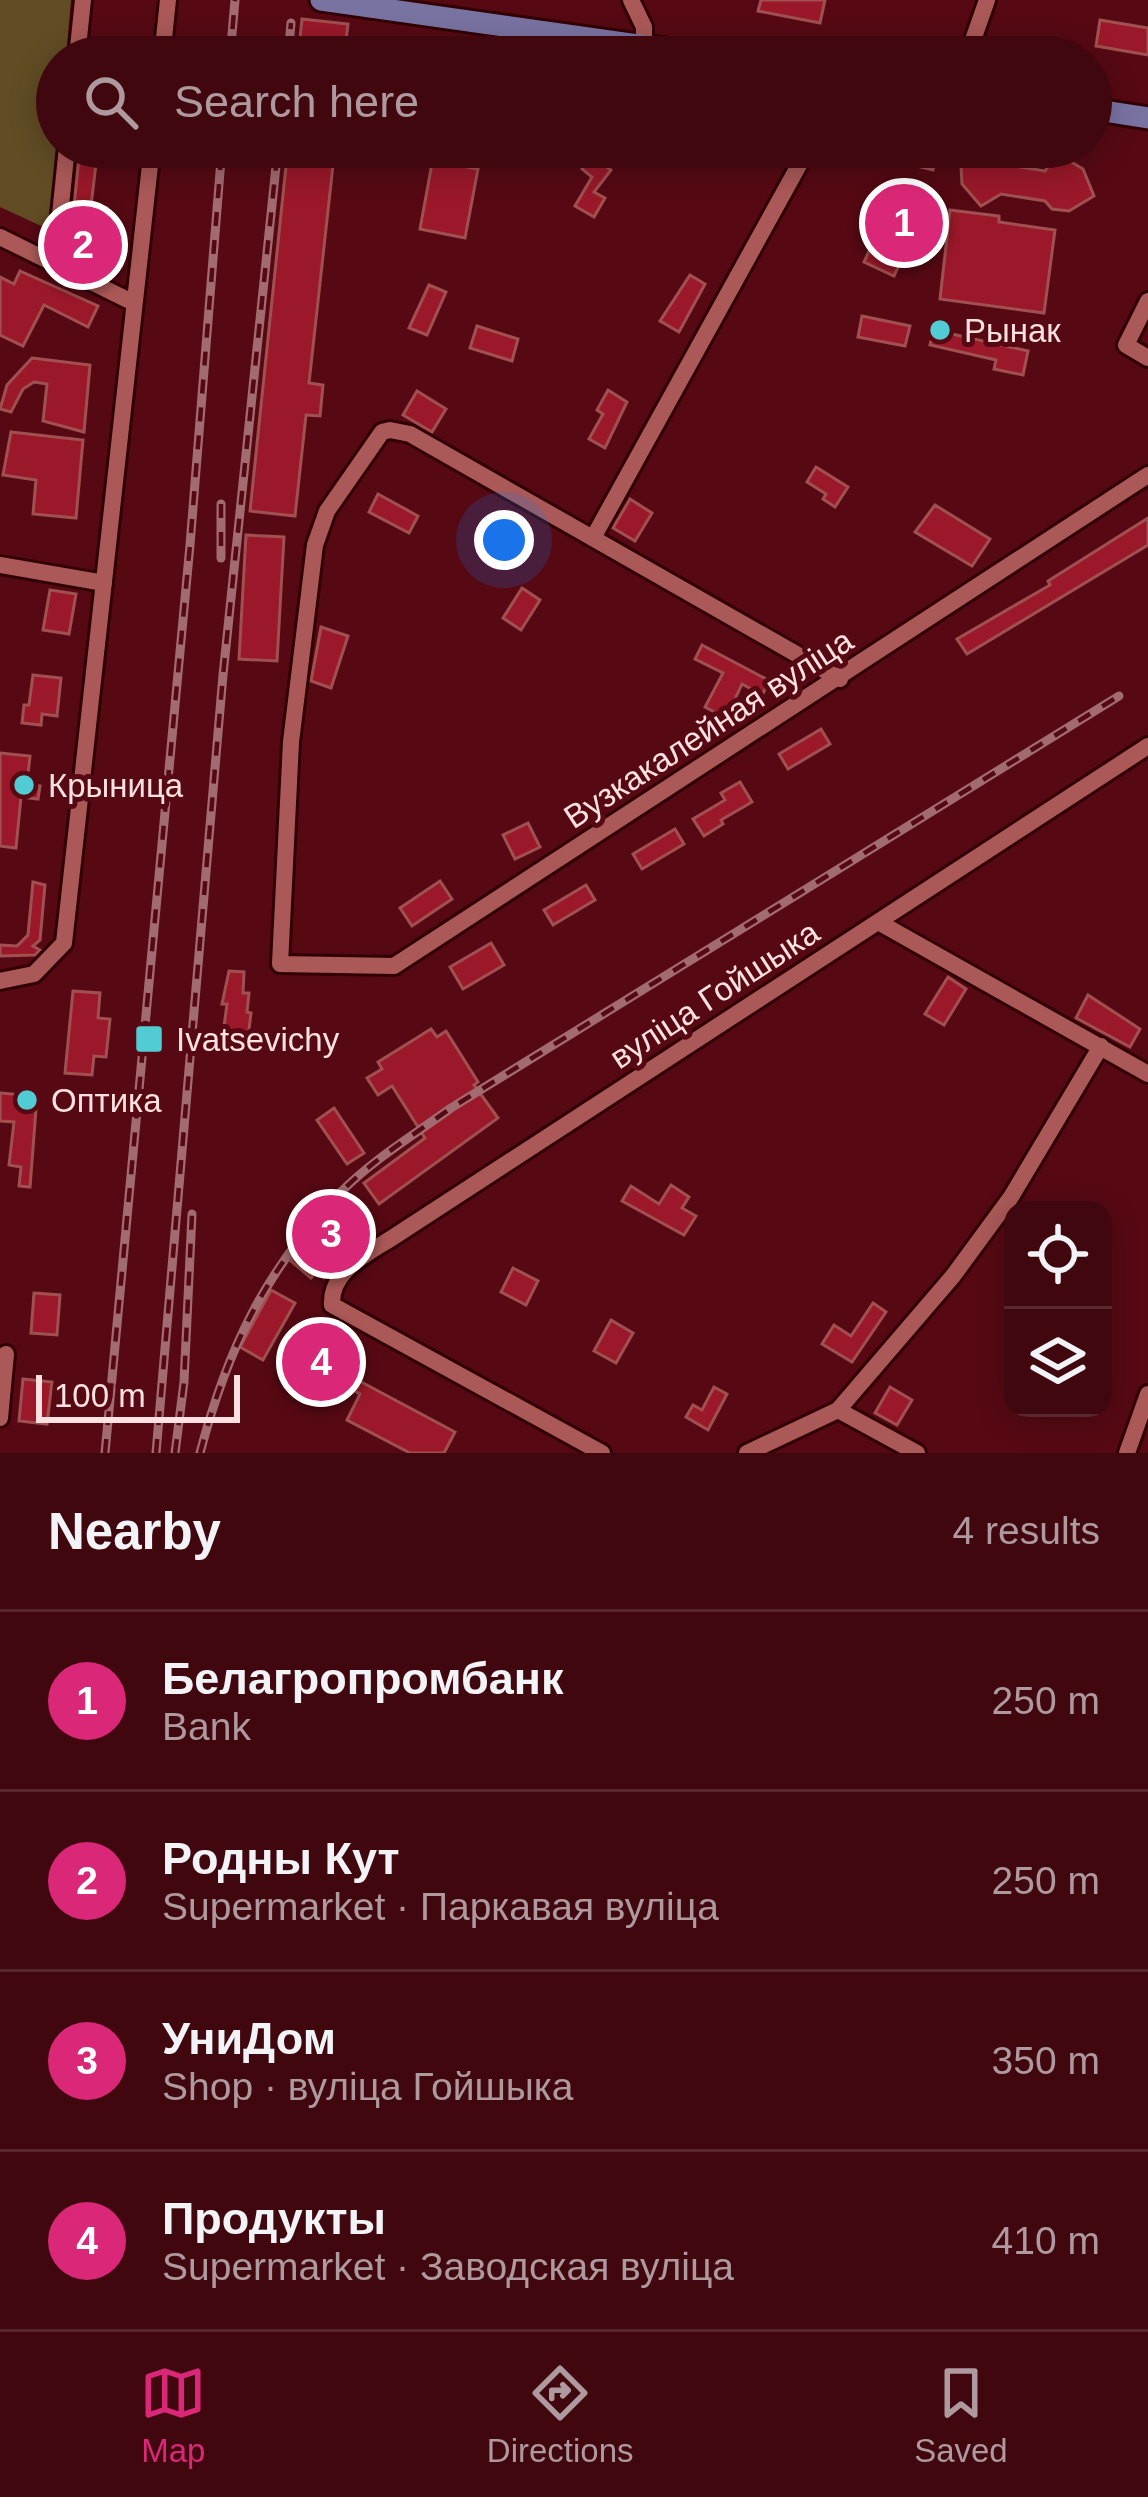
<!DOCTYPE html>
<html lang="en">
<head>
<meta charset="utf-8">
<style>
  :root { --surface:#40070e; --page:#471017; --text:#f1f3f6; --muted:#ae999e; --line:#59282e; --accent:#db2777 }
  body { margin:0; font-family:Helvetica,sans-serif; background:var(--page); color:var(--text) }
  .controls { position:absolute; right:36px; bottom:36px; display:grid; overflow:hidden; border-radius:24px; box-shadow:0 6px 30px #0003 }
  .controls button { width:108px; height:108px; display:grid; place-items:center; padding:0; border:0; border-bottom:3px solid var(--line); background:var(--surface); color:var(--text); font:60px sans-serif }
  .scale { position:absolute; left:36px; bottom:30px; width:204px; box-sizing:border-box; padding-left:12px; border:6px solid #fee1e0; border-top:0; font-size:33px; line-height:42px; white-space:nowrap; color:#fee1e0; -webkit-text-stroke:9px #560913; paint-order:stroke }
  .you { position:absolute; left:504px; top:540px; width:42px; height:42px; margin:-30px; border:9px solid #fff; border-radius:50%; background:#1a73e8; box-shadow:0 0 0 18px #1a73e833 }
  .badge { display:grid; place-items:center; width:78px; height:78px; border-radius:50%; background:var(--accent); color:#fff; font-size:39px; font-weight:700 }
  .pin { position:absolute; translate:-50% -50%; border:6px solid #fff; box-shadow:0 3px 12px #0006 }
  .list { margin:0; padding:0; list-style:none }
  h2 { display:flex; justify-content:space-between; align-items:center; height:156px; margin:0; padding:0 48px; font-size:51px }
  h2 small { font-size:39px; font-weight:400; color:var(--muted) }
  .list li { display:grid; grid-template-columns:78px 1fr auto; gap:36px; align-items:center; box-sizing:border-box; height:180px; padding:0 48px; border-top:3px solid var(--line) }
  .list b { display:block; font-size:45px; white-space:nowrap }
  .list p { margin:0; font-size:39px; white-space:nowrap; color:var(--muted) }
  .list em { font-size:39px; font-style:normal; color:var(--muted) }
  .icon { flex:none; width:66px; height:66px; fill:none; stroke:currentColor; stroke-width:2; stroke-linecap:round; stroke-linejoin:round }
  .map { position:relative; flex:none; width:1148px; height:1453px; overflow:hidden }
  .search { position:absolute; background:var(--surface); box-shadow:0 6px 30px #0003; left:36px; right:36px; top:36px; height:132px; display:flex; align-items:center; gap:30px; box-sizing:border-box; padding:0 42px; border-radius:66px; color:var(--muted); font-size:45px }
  .sheet { height:876px; background:var(--surface) }
  nav { display:flex; justify-content:space-around; align-items:center; box-sizing:border-box; height:168px; border-top:3px solid var(--line); background:var(--surface); font-size:33px; color:var(--muted) }
  nav a { display:grid; justify-items:center; gap:6px }
  nav .on { color:var(--accent) }
  .map>svg:first-child { display:block }
  .green { fill:#614c24 }
  .building { fill:#9a1829; stroke:#a05050; stroke-width:3 }
  .lines { fill:none; stroke-linecap:round; stroke-linejoin:round }
  .minor-casing { stroke:#310003; stroke-width:22 }
  .major-casing { stroke:#310003; stroke-width:27 }
  .minor { stroke:#aa5958; stroke-width:16 }
  .major { stroke:#7973a2; stroke-width:21 }
  .rail-casing { stroke:#a26b70; stroke-width:9 }
  .rail { stroke:#560913; stroke-width:4.5; stroke-dasharray:14; stroke-linecap:butt }
  .poi-dot { fill:#51ccd4; stroke:#560913; stroke-width:4.5 }
  .labels { text-anchor:middle; stroke-width:10; stroke-linejoin:round; paint-order:stroke }
  .poi-label { font-size:33px; fill:#fee1e0; stroke:#560913; text-anchor:start }
  .street-label { font-size:33px; fill:#fee1e0; stroke:#560913 }
</style>
</head>
<body>
<div class="map">
<svg width="1148" height="1453" viewBox="0 0 1148 1453">
  <rect width="100%" height="100%" fill="#560913"/>
  <path class="green" d="M0,0H71L66,57H57L59,147L52,231L0,207Z"/>
  <g class="building">
    <path d="M761,0H825L820,23L758,11Z"/>
    <path d="M302,19L348,24L344,57H298Z"/>
    <path d="M1100,20L1148,28V55L1096,46Z"/>
    <path d="M80,147H98L91,206L107,208L101,262L69,257Z"/>
    <path d="M288,147H335L309,383L323,385L320,416L306,415L295,516L250,511Z"/>
    <path d="M435,147H449L447,163L478,169L465,238L420,229Z"/>
    <path d="M876,147H937L933,170L875,156Z"/>
    <path d="M990,149L1005,157L1008,165L1045,171L1050,164L1068,160L1083,169L1094,196L1069,211L1052,209L1045,201L1001,194L981,206L962,184L961,166L972,152Z"/>
    <path d="M591,156L611,170L594,192L605,198L594,217L575,206L592,177L582,169Z"/>
    <path d="M896,193L926,207L894,276L864,262Z"/>
    <path d="M950,210L999,216V222L1055,230L1044,313L940,299Z"/>
    <path d="M20,271L98,306L88,327L44,305L23,346L0,335V277L14,284Z"/>
    <path d="M690,275L705,284L679,332L660,321Z"/>
    <path d="M429,285L446,292L427,335L409,328Z"/>
    <path d="M862,316L910,326L905,346L858,337Z"/>
    <path d="M477,326L518,339L512,361L470,348Z"/>
    <path d="M934,330L1028,351L1023,375L994,369L996,360L930,345Z"/>
    <path d="M32,358L90,365L84,432L43,421L47,384L34,382L23,389L11,412L0,409L7,385Z"/>
    <path d="M608,390L627,402L605,448L589,439L603,414L597,410Z"/>
    <path d="M417,391L446,409L432,432L403,415Z"/>
    <path d="M11,432L83,440L76,518L33,514L36,480L3,475Z"/>
    <path d="M816,467L848,487L835,507L823,499L826,494L807,482Z"/>
    <path d="M378,494L418,516L409,533L369,512Z"/>
    <path d="M630,499L652,513L635,541L613,528Z"/>
    <path d="M935,505L990,539L972,566L915,532Z"/>
    <path d="M1148,518V545L967,654L957,639L1050,585L1048,581Z"/>
    <path d="M246,535L284,537L277,661L239,659Z"/>
    <path d="M522,588L540,600L521,630L503,618Z"/>
    <path d="M50,590L76,594L69,634L43,630Z"/>
    <path d="M321,627L348,636L331,688L311,681Z"/>
    <path d="M702,645L770,681L762,695L742,684L726,718L705,707L723,673L695,659Z"/>
    <path d="M33,675L61,678L57,716L42,714L41,725L22,723L24,705H29Z"/>
    <path d="M821,729L830,744L788,769L779,754Z"/>
    <path d="M0,753L30,756L27,784L40,786L38,799L21,797L16,848L0,846Z"/>
    <path d="M740,782L752,802L721,820L723,824L704,836L693,819L725,800L721,793Z"/>
    <path d="M528,823L540,847L515,859L503,835Z"/>
    <path d="M675,829L684,844L642,869L633,854Z"/>
    <path d="M440,881L452,899L412,926L400,908Z"/>
    <path d="M33,882L45,885L40,940L33,946L40,950L35,955L0,956V945L17,946L28,935Z"/>
    <path d="M586,885L595,900L553,925L544,910Z"/>
    <path d="M491,943L504,965L463,989L450,967Z"/>
    <path d="M229,971L244,972L243,993H249L247,1012L251,1013L247,1045L222,1041L227,1004H222Z"/>
    <path d="M948,977L966,989L944,1025L925,1014Z"/>
    <path d="M73,991L100,993L98,1018L110,1019L106,1057L94,1056L92,1075L65,1073Z"/>
    <path d="M1088,995L1140,1029L1130,1047L1076,1018Z"/>
    <path d="M431,1029L437,1037L446,1031L478,1082L474,1085L498,1118L379,1204L364,1183L425,1138L392,1086L378,1095L367,1078L382,1069L378,1062Z"/>
    <path d="M0,1093L37,1096L30,1187L19,1186L21,1167L9,1165L14,1122L0,1121Z"/>
    <path d="M334,1108L364,1153L347,1164L317,1120Z"/>
    <path d="M671,1185L689,1197L682,1208L696,1216L684,1235L622,1201L631,1186L659,1204Z"/>
    <path d="M339,1203L359,1220L311,1278L291,1261Z"/>
    <path d="M513,1268L538,1281L526,1305L501,1292Z"/>
    <path d="M271,1290L295,1303L263,1360L240,1347Z"/>
    <path d="M34,1293L60,1295L57,1335L31,1333Z"/>
    <path d="M873,1303L886,1312L852,1362L822,1344L834,1325L851,1336Z"/>
    <path d="M611,1320L633,1333L616,1363L594,1351Z"/>
    <path d="M352,1377L455,1432L444,1453H410L347,1420L360,1394L347,1387Z"/>
    <path d="M23,1379L52,1382L47,1424L19,1421Z"/>
    <path d="M714,1387L727,1394L708,1430L686,1417L693,1405L702,1410Z"/>
    <path d="M890,1387L912,1400L897,1425L875,1413Z"/>
  </g>
  <g class="lines">
    <defs>
      <g id="minor">
        <path d="M631,0L644,27V48"/>
        <path d="M77,57L83,0"/>
        <path d="M162,57L168,0"/>
        <path d="M967,57L987,0"/>
        <path d="M0,237L134,303"/>
        <path d="M55,263L67,147"/>
        <path d="M1148,301L1126,345L1148,358"/>
        <path d="M593,538L809,147"/>
        <path d="M0,565L104,583"/>
        <path d="M840,679L410,434L390,430L382,432L327,511L315,545L291,742L280,964L394,966L1148,475"/>
        <path d="M880,923L1148,1074"/>
        <path d="M0,981L34,974L64,943L152,147"/>
        <path d="M838,1410L917,1453"/>
        <path d="M0,1418L6,1354"/>
        <path d="M602,1453L332,1305C330,1270 369,1253 395,1236L1148,746"/>
        <path d="M747,1453L838,1410L953,1276L1011,1197L1101,1046"/>
        <path d="M1127,1453L1148,1394"/>
      </g>
      <g id="major">
        <path d="M321,0L723,57"/>
        <path d="M1091,109L1148,118"/>
      </g>
    </defs>
    <use href="#minor" class="minor-casing"/>
    <use href="#major" class="major-casing"/>
    <use href="#minor" class="minor"/>
    <use href="#major" class="major"/>
    <defs>
      <g id="rail">
        <path d="M230,57L235,0"/>
        <path d="M288,57L291,23"/>
        <path d="M221,504V558"/>
        <path d="M105,1453L190,545L222,147"/>
        <path d="M156,1453L223,675L278,147"/>
        <path d="M175,1453L184,1382L192,1214"/>
        <path d="M200,1453C227,1350 265,1270 340,1193C372,1160 414,1135 451,1108L1119,696"/>
      </g>
    </defs>
    <use href="#rail" class="rail-casing"/>
    <use href="#rail" class="rail"/>
  </g>
  <g class="poi-dot">
    <circle cx="940" cy="330" r="12"/>
    <circle cx="24" cy="785" r="12"/>
    <rect x="134" y="1024" width="30" height="30" rx="6"/>
    <circle cx="27" cy="1100" r="12"/>
  </g>
  <g class="labels">
    <g class="poi-label">
      <text x="964" y="342">Рынак</text>
      <text x="48" y="797">Крыница</text>
      <text x="176" y="1051">Ivatsevichy</text>
      <text x="51" y="1112">Оптика</text>
    </g>
    <g class="street-label">
      <text transform="translate(708 728) rotate(-33)" y="12">Вузкакалейная вуліца</text>
      <text transform="translate(714 994) rotate(-33)" y="12">вуліца Гойшыка</text>
    </g>
  </g>
</svg>
<div class="controls">
<button><svg class="icon" aria-label="locate" viewBox="0 0 24 24"><circle cx="12" cy="12" r="6"/><path d="M12 2v4M12 18v4M2 12h4M18 12h4"/></svg></button>
<button><svg class="icon" aria-label="layers" viewBox="0 0 24 24"><path d="M12 4l9 5-9 5-9-5zM3 14l9 5 9-5"/></svg></button>
</div>
<div class="scale">100 m</div>
<div class="you"></div>
<div class="pin badge" style="left:904px;top:223px">1</div>
<div class="pin badge" style="left:83px;top:245px">2</div>
<div class="pin badge" style="left:331px;top:1234px">3</div>
<div class="pin badge" style="left:321px;top:1362px">4</div>
<div class="search"><svg class="icon" aria-label="search" viewBox="0 0 24 24"><circle cx="10" cy="10" r="6"/><path d="M15 15l6 6"/></svg>Search here</div>
</div>
<section class="sheet">
<h2>Nearby<small>4 results</small></h2>
<ul class="list">
<li><span class="badge">1</span><div><b>Белагропромбанк</b><p>Bank</p></div><em>250 m</em></li>
<li><span class="badge">2</span><div><b>Родны Кут</b><p>Supermarket · Паркавая вуліца</p></div><em>250 m</em></li>
<li><span class="badge">3</span><div><b>УниДом</b><p>Shop · вуліца Гойшыка</p></div><em>350 m</em></li>
<li><span class="badge">4</span><div><b>Продукты</b><p>Supermarket · Заводская вуліца</p></div><em>410 m</em></li>
</ul>
</section>
<nav>
<a class="on"><svg class="icon" aria-label="map" viewBox="0 0 24 24"><path d="M3 6l6-2 6 2 6-2v14l-6 2-6-2-6 2zM9 4v14M15 6v14"/></svg>Map</a>
<a><svg class="icon" aria-label="directions" viewBox="0 0 24 24"><path d="M12 3l9 9-9 9-9-9zM9 14v-3h6M13 9l2 2-2 2"/></svg>Directions</a>
<a><svg class="icon" aria-label="saved" viewBox="0 0 24 24"><path d="M7 4h10v16l-5-4-5 4z"/></svg>Saved</a>
</nav>
</body>
</html>
